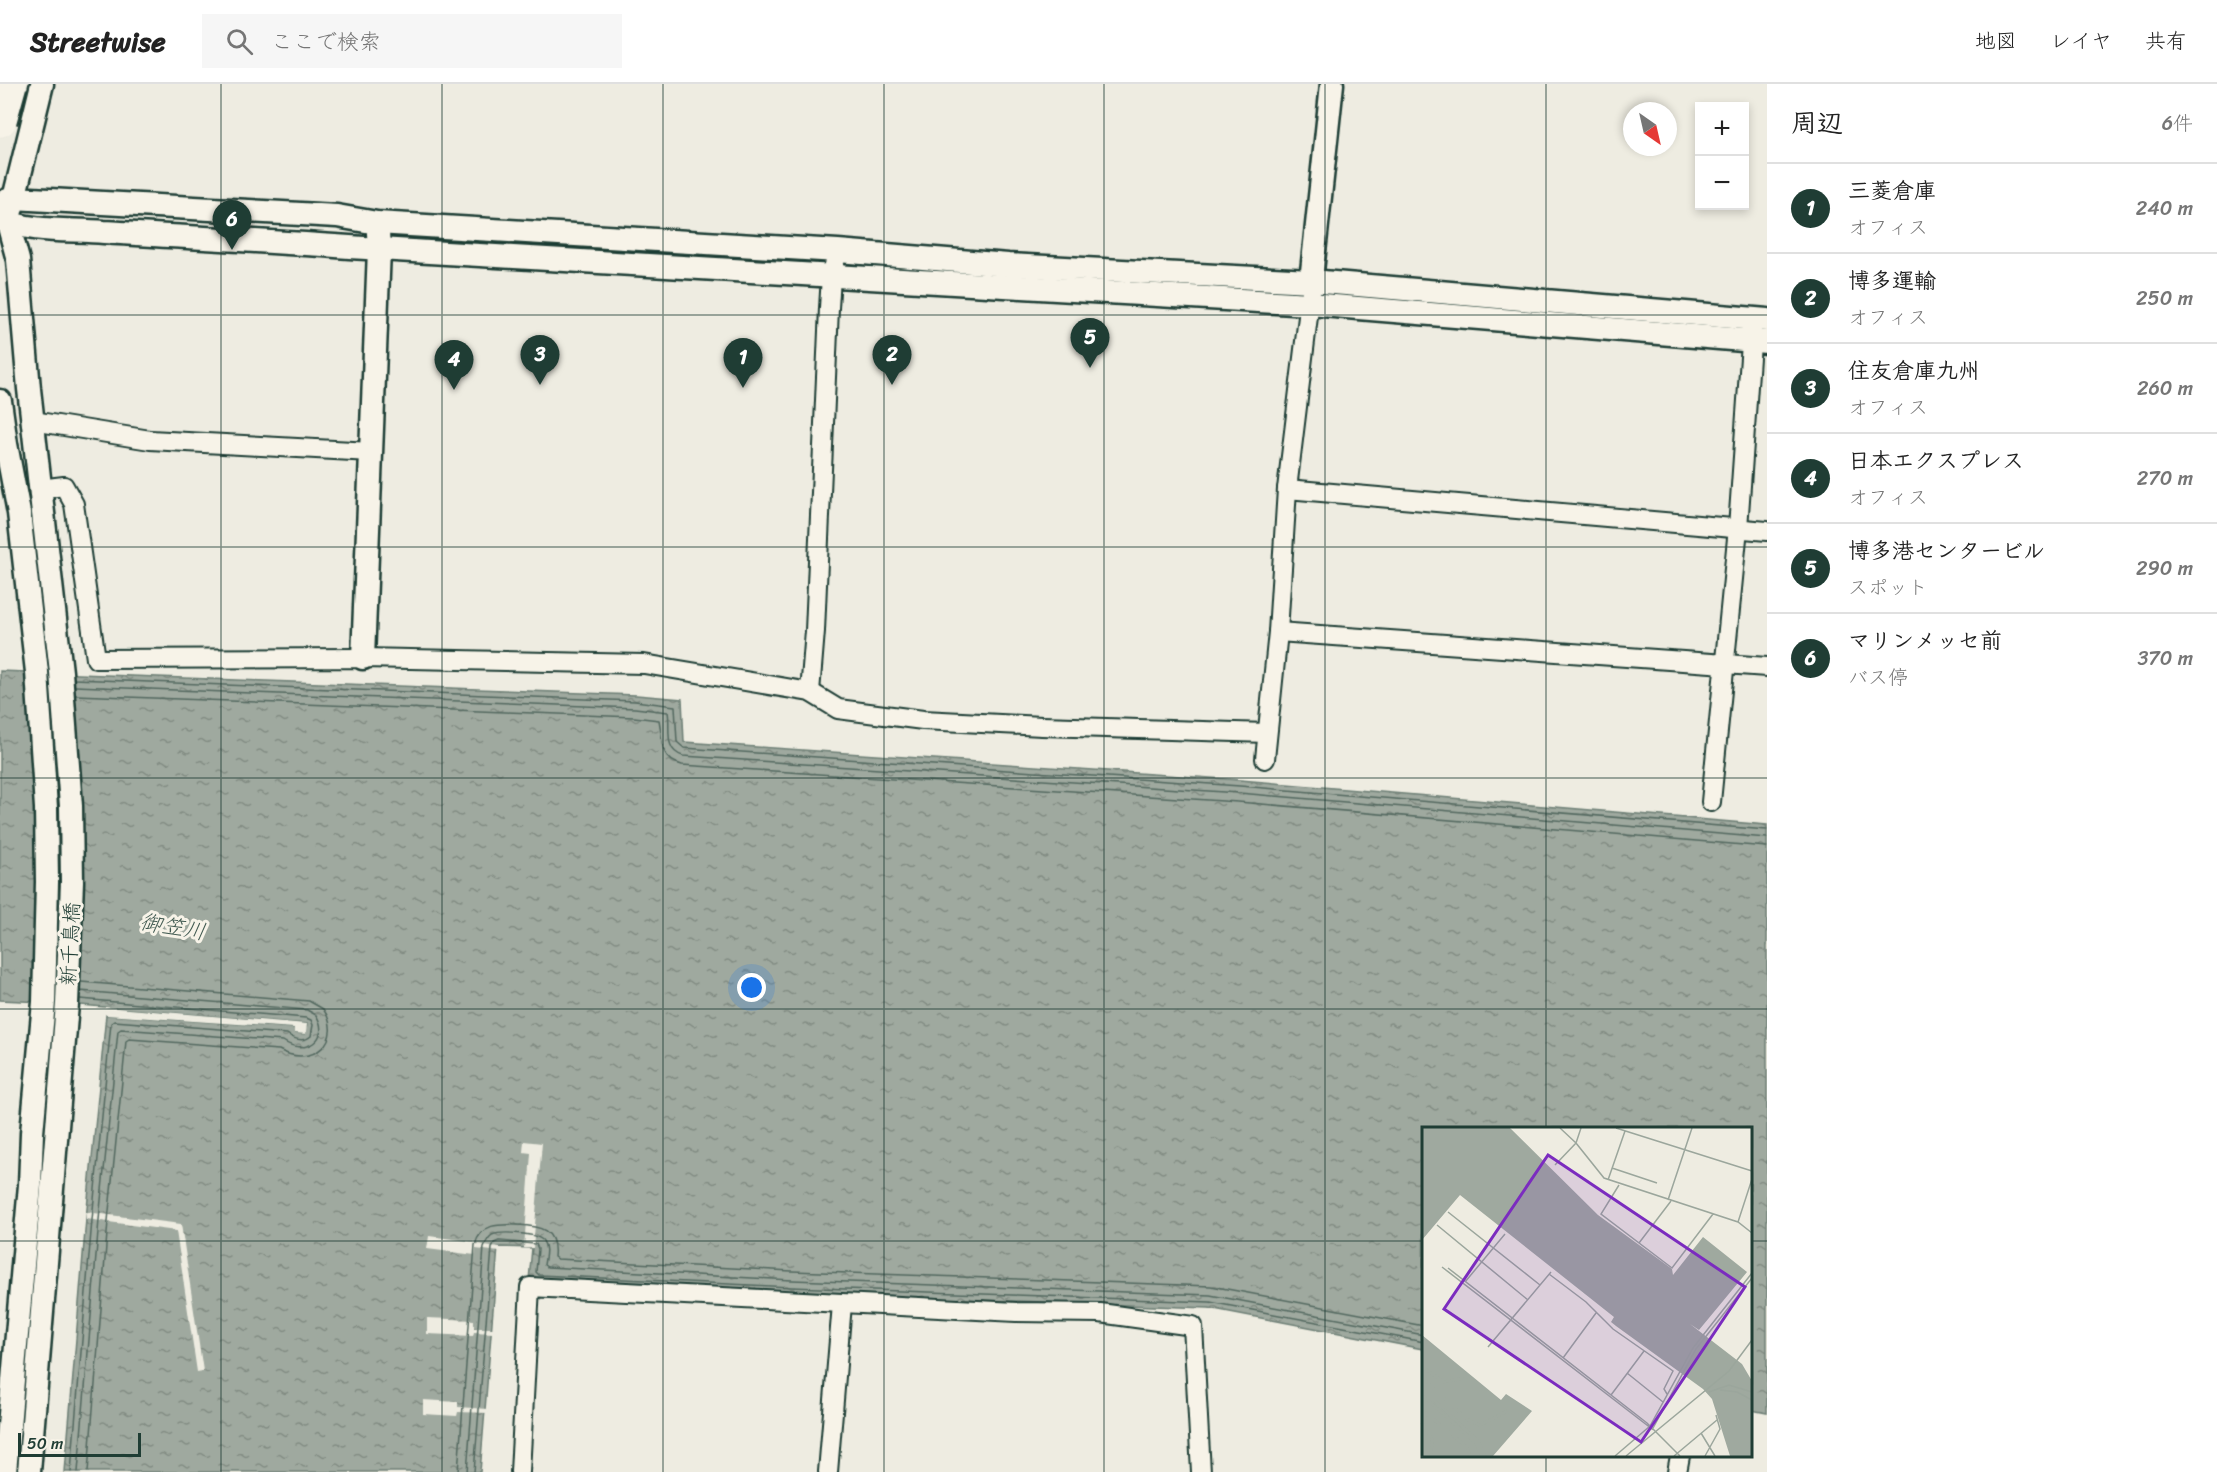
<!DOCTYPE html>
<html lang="ja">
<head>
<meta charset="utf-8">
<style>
  :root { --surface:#fff; --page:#f6f6f6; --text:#222; --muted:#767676; --line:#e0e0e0; --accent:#1f3d34 }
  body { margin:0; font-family:Sriracha,"Klee One",sans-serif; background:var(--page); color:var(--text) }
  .controls { position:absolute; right:18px; top:18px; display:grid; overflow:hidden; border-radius:0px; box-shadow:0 3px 9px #0003 }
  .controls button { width:54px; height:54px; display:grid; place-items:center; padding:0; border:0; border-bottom:2px solid var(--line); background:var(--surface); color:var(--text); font:30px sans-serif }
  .compass { position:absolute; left:1623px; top:18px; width:54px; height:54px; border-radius:50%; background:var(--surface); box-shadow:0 3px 9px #0003; rotate:146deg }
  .scale { position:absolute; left:18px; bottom:15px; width:123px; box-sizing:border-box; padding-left:6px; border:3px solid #1f3d34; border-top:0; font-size:16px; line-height:21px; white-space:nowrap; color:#1f3d34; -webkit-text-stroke:4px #f7f3e8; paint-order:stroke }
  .you { position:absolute; left:752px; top:904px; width:21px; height:21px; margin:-15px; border:4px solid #fff; border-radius:50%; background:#1a73e8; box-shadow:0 0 0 9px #1a73e833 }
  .badge { display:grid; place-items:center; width:39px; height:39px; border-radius:50%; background:var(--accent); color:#fff; font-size:20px; font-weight:700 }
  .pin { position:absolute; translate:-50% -50px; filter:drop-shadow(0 2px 3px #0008) }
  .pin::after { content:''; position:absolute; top:32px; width:21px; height:18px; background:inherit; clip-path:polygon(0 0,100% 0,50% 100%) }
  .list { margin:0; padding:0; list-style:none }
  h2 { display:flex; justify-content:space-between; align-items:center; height:78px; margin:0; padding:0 24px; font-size:26px }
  h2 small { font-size:20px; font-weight:400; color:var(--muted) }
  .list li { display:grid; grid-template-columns:39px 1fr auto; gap:18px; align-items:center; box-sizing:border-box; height:90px; padding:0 24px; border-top:2px solid var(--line) }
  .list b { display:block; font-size:22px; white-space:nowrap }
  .list p { margin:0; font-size:20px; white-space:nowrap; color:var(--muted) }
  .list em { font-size:20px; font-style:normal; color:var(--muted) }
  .icon { flex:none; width:33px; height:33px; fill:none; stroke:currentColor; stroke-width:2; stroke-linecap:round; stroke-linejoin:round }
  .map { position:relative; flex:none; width:1767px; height:1388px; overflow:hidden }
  header { display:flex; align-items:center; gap:36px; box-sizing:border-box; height:84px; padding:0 30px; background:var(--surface); border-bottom:2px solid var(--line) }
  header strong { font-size:28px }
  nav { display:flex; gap:33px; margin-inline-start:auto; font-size:21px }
  .search { width:420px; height:54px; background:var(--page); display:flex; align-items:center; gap:15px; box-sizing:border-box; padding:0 21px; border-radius:0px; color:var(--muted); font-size:22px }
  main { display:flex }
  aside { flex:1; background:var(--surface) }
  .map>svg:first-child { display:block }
  .water { fill:url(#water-ripples); stroke:#6c7e74; stroke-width:1.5 }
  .pier { fill:#eeece1 }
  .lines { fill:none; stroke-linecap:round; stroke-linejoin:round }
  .shore { stroke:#52685f; stroke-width:1.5 }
  .minor-casing { stroke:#1f3d34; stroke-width:22 }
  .tertiary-casing { stroke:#1f3d34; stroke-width:27 }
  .minor { stroke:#f7f3e8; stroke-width:18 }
  .tertiary { stroke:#f7f3e8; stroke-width:22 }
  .motorway-bridge-casing { stroke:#1f3d34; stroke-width:38; stroke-linecap:butt }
  .motorway-bridge { stroke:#f7f3e8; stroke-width:33 }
  .grid { fill:none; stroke:#1f3d34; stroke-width:1.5; stroke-opacity:0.55 }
  .labels { text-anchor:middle; stroke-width:6; stroke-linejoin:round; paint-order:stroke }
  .street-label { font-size:21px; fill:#1f3d34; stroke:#f7f3e8 }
  .water-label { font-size:22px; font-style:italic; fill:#3f584f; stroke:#f7f3e8 }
  .inset-river { fill:none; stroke:#9fa99f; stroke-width:3 }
  .inset-road { fill:none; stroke:#9ba69c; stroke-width:1.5 }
  .view { fill:#7b2cbf; fill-opacity:0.15; stroke:#7b2cbf; stroke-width:3 }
  .inset-edge { fill:none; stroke:#1f3d34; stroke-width:3 }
</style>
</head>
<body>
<header>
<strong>Streetwise</strong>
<div class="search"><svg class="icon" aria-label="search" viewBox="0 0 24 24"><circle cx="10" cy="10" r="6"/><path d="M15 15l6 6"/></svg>ここで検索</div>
<nav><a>地図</a><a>レイヤ</a><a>共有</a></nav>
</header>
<main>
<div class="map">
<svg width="1767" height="1388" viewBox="0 0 1767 1388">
  <defs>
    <pattern id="water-ripples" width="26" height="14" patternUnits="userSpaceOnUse" patternTransform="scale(1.5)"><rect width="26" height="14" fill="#9fa99f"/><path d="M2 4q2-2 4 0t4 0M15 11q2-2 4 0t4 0" fill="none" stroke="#818b82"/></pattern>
  </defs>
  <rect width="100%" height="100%" fill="#eeece1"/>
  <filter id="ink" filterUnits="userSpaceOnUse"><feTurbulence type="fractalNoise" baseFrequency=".0167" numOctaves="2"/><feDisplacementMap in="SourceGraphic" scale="12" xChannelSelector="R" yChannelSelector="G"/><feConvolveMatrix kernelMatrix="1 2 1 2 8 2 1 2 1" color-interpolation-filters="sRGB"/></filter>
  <g filter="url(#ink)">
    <path class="water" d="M0,587L636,611L682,615L684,658L1240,696L1767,741V1329L1751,1326L1750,1044H1424L1423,1265L1209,1224L791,1209L529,1196L532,1164L498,1163L480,1388H65L86,1135L106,931L295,944V949L305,950L307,940L44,918L0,916Z"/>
    <g class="pier">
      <path d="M105,923L307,940L306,950L294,949V944L106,931V928L234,937L105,926Z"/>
      <path d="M524,1057L542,1059L533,1164H524L531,1069L523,1068Z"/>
      <path d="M86,1128L181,1140L203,1287L197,1288L176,1147L86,1135Z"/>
      <path d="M429,1152L476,1158V1160L500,1163V1168L476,1165L475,1171L427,1165Z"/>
      <path d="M427,1234L474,1236V1244H494L493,1249L474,1248L473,1252L427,1250Z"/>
      <path d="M423,1316L458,1318V1323L488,1325V1329L458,1328L457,1332L423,1330Z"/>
    </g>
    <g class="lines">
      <g class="shore">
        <path d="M74,595L635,617L675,622L677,658L684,664L1240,702L1767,746"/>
        <path d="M75,602L635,624L668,628C671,644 663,666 683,672L1239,709L1767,754"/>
        <path d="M76,611L634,633L659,636C663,655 658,675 682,681L1238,718L1767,763"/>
        <path d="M81,898L309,917L323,925C345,955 313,985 279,966L129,955L126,957L108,1137L88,1388"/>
        <path d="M71,1388L92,1136L111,939L114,937L287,950C294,955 303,959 311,952L313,941L311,936L306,934L80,915"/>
        <path d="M78,1388L99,1136L118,947L121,945L283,957C304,972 332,956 316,931L307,926L80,907"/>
        <path d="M458,1388L475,1161C481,1139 499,1140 518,1141C540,1142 557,1145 554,1173L557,1175L792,1187L1211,1202L1424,1242"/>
        <path d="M467,1388L484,1163C486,1158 488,1154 492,1151C501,1147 538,1149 543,1157C548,1164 545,1173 544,1181L547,1183L792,1196L1210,1211L1424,1251"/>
        <path d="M474,1388L492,1164L494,1159L499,1157L536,1160L538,1165L536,1188L539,1191L791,1203L1210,1218L1424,1258"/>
      </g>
      <defs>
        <g id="minor">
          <path d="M33,337L150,356L371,368"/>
          <path d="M40,405L64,402L74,420L96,575L363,574L644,580L810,608L838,625L923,636L1042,642L1267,649"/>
          <path d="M1287,405L1767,447"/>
          <path d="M1278,548L1767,583"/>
          <path d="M810,608L815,547L829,224L831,192L838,167"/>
          <path d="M1265,675L1278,548L1287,405L1311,208"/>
          <path d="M1711,718L1738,444L1752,245"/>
          <path d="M520,1388L530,1203L1016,1228L1100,1229L1193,1242L1201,1388"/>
          <path d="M828,1388L842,1220"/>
          <path d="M1677,1388L1680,1372"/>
        </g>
        <g id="tertiary">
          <path d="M0,119L13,114L337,132L377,139L838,167L1008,181L1311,197L1767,236"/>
          <path d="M0,135C31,149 71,145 104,148C196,154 287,158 379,165L1310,220L1767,258"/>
          <path d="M1311,197L1332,0"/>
          <path d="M0,317L6,360L19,429L37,588L46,724L47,798L44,918L32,1049L30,1101L5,1388"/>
          <path d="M363,574L379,165L378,149"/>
          <path d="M29,1388L67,920L72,798L71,722L61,588L29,305L18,176L8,139L42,0"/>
        </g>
      </defs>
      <use href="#minor" class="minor-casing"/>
      <use href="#tertiary" class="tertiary-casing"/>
      <use href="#minor" class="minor"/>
      <use href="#tertiary" class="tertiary"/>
      <defs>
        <path id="motorway-bridge" d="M0,36L10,0"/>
      </defs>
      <use href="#motorway-bridge" class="motorway-bridge-casing"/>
      <use href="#motorway-bridge" class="motorway-bridge"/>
    </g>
  </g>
  <path class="grid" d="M221,0V1388M442,0V1388M663,0V1388M884,0V1388M1104,0V1388M1325,0V1388M1546,0V1044M0,231H1767M0,463H1767M0,694H1767M0,925H1767M0,1157H1424M1750,1157H1767M1546,1372V1388"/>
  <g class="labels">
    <g class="street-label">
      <text transform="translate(70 860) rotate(-87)" y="7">新千鳥橋</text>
    </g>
    <g class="water-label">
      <text transform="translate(173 842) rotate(10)" y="8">御笠川</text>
    </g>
  </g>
  <g transform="translate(1422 1043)">
    <rect width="330" height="330" fill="#eeece1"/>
    <path d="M0,1H88L176,88L250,142L251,148L281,110L325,145L277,203L268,197L320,237L330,254V329H308L290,272L281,262L194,199L189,195L192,190L38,68L0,113ZM0,208L79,273L84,267L110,284L71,329H0Z" fill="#9fa99f"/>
    <path class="inset-river" d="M0,240L22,255L38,252L44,245M0,251L46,293L58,298L85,284M0,262L56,314L63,329M0,268L54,316L60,329M0,283L45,320L48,329M0,296L10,312L9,329"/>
    <path class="inset-road" d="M159,1L154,16L182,51L316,95L330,106M194,1L330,44M133,38L154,16L138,1M190,41L235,56M186,53L203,4M197,58L179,87L250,141L291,87M246,73L270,1M26,85L118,158M316,95L330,52M15,98L106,173M217,116L249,74M20,140L230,302M26,141L225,296L258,329M127,147L164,175L191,202L251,244L242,262L245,267M43,155L83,107M66,220L129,145M141,231L174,186M205,246L241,275M298,263L315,265L330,273M287,265L307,258L330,265M189,268L222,224M230,303L274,222L330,151M279,306L293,329M193,329L228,299L271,221L330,146M204,329L307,244L330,213M252,329L295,293M283,329L298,302L294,288"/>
    <path class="view" d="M126,28L323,160L219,315L22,182Z"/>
    <rect width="330" height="330" class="inset-edge"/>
  </g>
</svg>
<div class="controls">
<button>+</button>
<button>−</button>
</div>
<svg class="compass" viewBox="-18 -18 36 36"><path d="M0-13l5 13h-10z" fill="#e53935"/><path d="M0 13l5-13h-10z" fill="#767676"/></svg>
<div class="scale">50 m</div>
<div class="you"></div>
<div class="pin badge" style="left:743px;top:304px">1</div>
<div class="pin badge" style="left:892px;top:301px">2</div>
<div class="pin badge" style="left:540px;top:301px">3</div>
<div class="pin badge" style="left:454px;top:306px">4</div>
<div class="pin badge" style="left:1090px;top:284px">5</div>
<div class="pin badge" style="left:232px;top:166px">6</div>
</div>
<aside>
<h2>周辺<small>6件</small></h2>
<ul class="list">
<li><span class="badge">1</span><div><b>三菱倉庫</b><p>オフィス</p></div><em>240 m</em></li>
<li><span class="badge">2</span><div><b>博多運輸</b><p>オフィス</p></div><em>250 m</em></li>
<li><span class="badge">3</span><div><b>住友倉庫九州</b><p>オフィス</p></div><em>260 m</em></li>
<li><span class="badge">4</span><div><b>日本エクスプレス</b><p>オフィス</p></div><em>270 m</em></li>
<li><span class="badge">5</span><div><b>博多港センタービル</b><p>スポット</p></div><em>290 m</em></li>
<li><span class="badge">6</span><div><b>マリンメッセ前</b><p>バス停</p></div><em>370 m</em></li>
</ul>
</aside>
</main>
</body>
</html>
